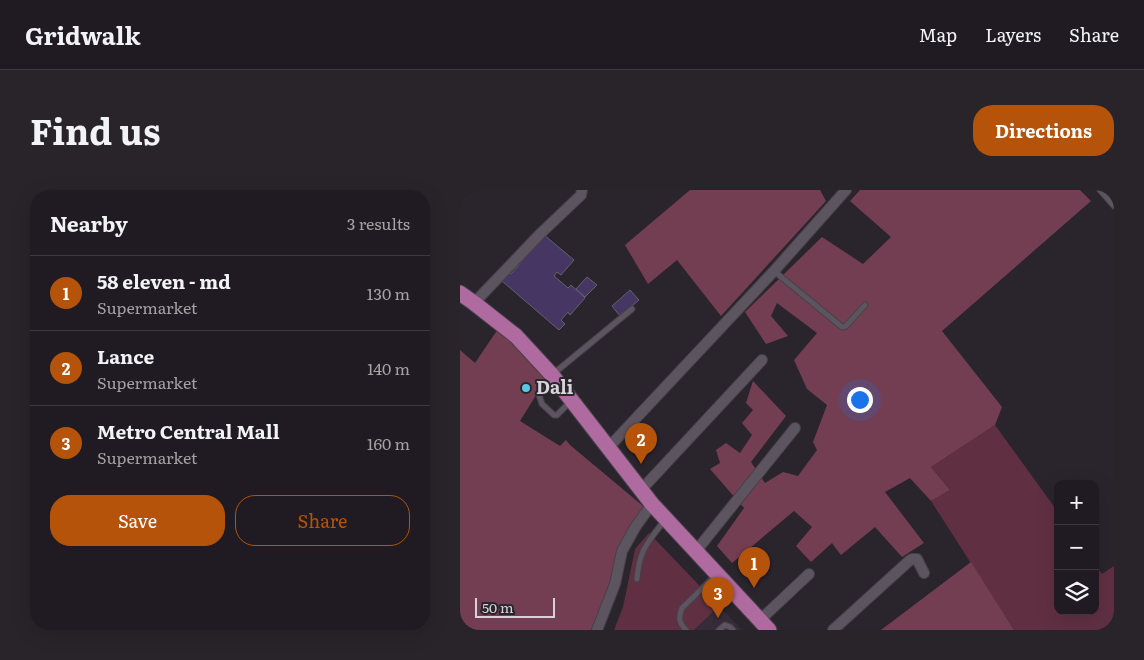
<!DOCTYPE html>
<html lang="en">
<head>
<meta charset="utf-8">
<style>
  :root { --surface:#201b22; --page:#28242a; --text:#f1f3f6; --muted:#a2a1a5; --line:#3d3940; --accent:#b45309 }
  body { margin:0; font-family:Literata,serif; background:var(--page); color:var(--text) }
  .controls { position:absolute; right:15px; bottom:15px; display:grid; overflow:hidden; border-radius:10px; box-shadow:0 5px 20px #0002 }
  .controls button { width:45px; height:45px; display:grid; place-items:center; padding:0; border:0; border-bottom:1px solid var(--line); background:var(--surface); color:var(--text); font:25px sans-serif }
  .scale { position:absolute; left:15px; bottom:12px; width:80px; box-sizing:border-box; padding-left:5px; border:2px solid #d7d3d9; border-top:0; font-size:14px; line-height:18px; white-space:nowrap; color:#d7d3d9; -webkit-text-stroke:4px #2a242d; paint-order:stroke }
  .you { position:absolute; left:399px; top:209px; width:18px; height:18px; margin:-12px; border:4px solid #fff; border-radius:50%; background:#1a73e8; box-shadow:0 0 0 8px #1a73e833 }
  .badge { display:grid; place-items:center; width:32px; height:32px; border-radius:50%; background:var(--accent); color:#fff; font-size:16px; font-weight:700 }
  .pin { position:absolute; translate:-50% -41px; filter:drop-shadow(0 1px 2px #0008) }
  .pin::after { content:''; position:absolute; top:26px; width:18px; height:15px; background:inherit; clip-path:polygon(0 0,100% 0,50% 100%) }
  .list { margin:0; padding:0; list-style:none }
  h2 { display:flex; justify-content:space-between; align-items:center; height:65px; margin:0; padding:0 20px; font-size:21px }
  h2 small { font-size:16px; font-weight:400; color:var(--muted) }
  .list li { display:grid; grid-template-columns:32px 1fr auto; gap:15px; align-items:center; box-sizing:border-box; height:75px; padding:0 20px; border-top:1px solid var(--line) }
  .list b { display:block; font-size:19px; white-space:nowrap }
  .list p { margin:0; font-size:16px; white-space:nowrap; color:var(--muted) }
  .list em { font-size:16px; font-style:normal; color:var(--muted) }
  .actions { display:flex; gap:10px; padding:15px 20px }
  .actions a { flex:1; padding:11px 0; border:1px solid var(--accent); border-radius:20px; text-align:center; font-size:18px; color:var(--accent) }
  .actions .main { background:var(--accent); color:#fff }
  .icon { flex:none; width:28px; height:28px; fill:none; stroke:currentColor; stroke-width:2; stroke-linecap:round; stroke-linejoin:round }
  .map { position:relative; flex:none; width:654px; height:440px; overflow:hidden; border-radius:20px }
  header { display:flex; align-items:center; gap:30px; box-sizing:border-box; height:70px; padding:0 25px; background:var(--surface); border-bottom:1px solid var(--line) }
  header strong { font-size:24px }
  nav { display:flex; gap:28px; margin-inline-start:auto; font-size:18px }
  .intro { display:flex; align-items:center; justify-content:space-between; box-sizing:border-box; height:120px; padding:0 30px }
  h1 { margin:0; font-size:35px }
  .button { padding:12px 22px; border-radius:20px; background:var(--accent); color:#fff; font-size:18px; font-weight:700 }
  main { display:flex; gap:30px; padding:0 30px }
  aside { flex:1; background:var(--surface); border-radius:20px; box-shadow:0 5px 20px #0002 }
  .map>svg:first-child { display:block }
  .built { fill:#362b39 }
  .green { fill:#603042 }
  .forest { fill:#743e52 }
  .building { fill:#453664; stroke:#64616d }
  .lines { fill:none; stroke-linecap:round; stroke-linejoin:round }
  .lane-casing { stroke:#464048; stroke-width:7 }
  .street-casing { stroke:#464048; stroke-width:12 }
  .primary-casing { stroke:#464048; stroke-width:17 }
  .lane { stroke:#5c545f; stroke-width:5 }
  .street { stroke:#5c545f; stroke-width:10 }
  .primary { stroke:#af6aa0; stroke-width:15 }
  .poi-dot { fill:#59c8e4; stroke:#2a242d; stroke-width:2 }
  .labels { text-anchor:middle; stroke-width:4; stroke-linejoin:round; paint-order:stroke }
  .poi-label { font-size:18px; font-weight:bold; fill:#d7d3d9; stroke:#2a242d; text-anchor:start }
</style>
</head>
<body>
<header>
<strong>Gridwalk</strong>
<nav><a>Map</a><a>Layers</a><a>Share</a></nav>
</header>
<div class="intro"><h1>Find us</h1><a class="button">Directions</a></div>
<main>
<aside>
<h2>Nearby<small>3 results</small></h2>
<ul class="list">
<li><span class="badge">1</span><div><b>58 eleven - md</b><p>Supermarket</p></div><em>130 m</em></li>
<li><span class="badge">2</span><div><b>Lance</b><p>Supermarket</p></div><em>140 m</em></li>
<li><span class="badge">3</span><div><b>Metro Central Mall</b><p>Supermarket</p></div><em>160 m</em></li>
</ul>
<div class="actions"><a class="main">Save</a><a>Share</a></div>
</aside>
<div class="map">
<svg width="654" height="440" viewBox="0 0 654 440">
  <rect width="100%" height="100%" fill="#2a242d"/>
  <path class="built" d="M259,416L282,440H234Z"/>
  <g class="green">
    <path d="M535,235L598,322V421H635V375L642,384L654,376V440H554L471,311L490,300L471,277Z"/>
    <path d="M189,343L259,416L234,440H154L163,417L175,359Z"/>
  </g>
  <g class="forest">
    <path d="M230,0H360L366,11L261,126L217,70L188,94L165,55Z"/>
    <path d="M400,0H620L631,11L482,141L542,217L535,235L471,277L490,300L471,311L450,288L425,302L464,353L442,367L415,337L381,365L372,353L351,372L336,356L352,337L334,321L272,373L257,356L284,318L250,279L260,273L256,260L266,253L280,263L292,245L282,233L293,220L286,213L293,191L326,226L291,272L305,293L323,282L338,286L357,260L353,252L367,215L347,199L334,170L357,143L317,113L311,126L328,146L306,154L285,122L362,47L403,74L431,47L390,11Z"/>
    <path d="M40,136L88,186L60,231L100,256L106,250L110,255L183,316L139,433L135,440H0V160L15,173Z"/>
    <path d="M511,372L554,440H421Z"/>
  </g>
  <g class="building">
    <path d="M84,45L114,70L101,85L97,82L94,86L108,98L111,95L125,108L110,125L108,122L101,130L105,134L99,140L42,91L49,82L51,84Z"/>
    <path d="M127,87L137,95L125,107L116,99Z"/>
    <path d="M170,100L179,110L160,126L152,116Z"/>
  </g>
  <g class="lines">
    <defs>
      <g id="lane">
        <path d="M640,0L654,16"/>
        <path d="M314,81L382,137L386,136L405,115"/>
        <path d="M93,184L172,119"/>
        <path d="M94,192L79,205L82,214L94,225H97L111,211"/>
        <path d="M177,389C179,360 188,352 204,331"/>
        <path d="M226,440C219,433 218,428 222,418L256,385"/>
        <path d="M259,440L265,435L270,437L273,440"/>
      </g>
      <g id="street">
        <path d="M14,113L81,43L121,5L122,0"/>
        <path d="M149,257L314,81L386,0"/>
        <path d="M181,300L302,170"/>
        <path d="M236,361L335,238"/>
        <path d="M300,430L349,384"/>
        <path d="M137,440L155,394L162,361L176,336L192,314"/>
        <path d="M373,440L449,371L452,369H457L464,383"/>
      </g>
      <path id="primary" d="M0,103L14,113L56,146L92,185L192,314L309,440"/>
    </defs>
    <use href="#lane" class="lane-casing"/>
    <use href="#street" class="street-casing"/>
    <use href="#primary" class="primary-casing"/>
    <use href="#lane" class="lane"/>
    <use href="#street" class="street"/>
    <use href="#primary" class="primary"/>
  </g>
  <circle class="poi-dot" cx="66" cy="198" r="5"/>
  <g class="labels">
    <g class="poi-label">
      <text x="76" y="204">Dali</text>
    </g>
  </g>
</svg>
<div class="controls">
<button>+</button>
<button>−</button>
<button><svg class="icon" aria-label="layers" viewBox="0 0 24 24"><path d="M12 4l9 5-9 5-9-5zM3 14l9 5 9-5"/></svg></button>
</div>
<div class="scale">50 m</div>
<div class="you"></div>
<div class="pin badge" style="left:294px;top:398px">1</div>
<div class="pin badge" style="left:181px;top:274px">2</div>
<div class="pin badge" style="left:258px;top:428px">3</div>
</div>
</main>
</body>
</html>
